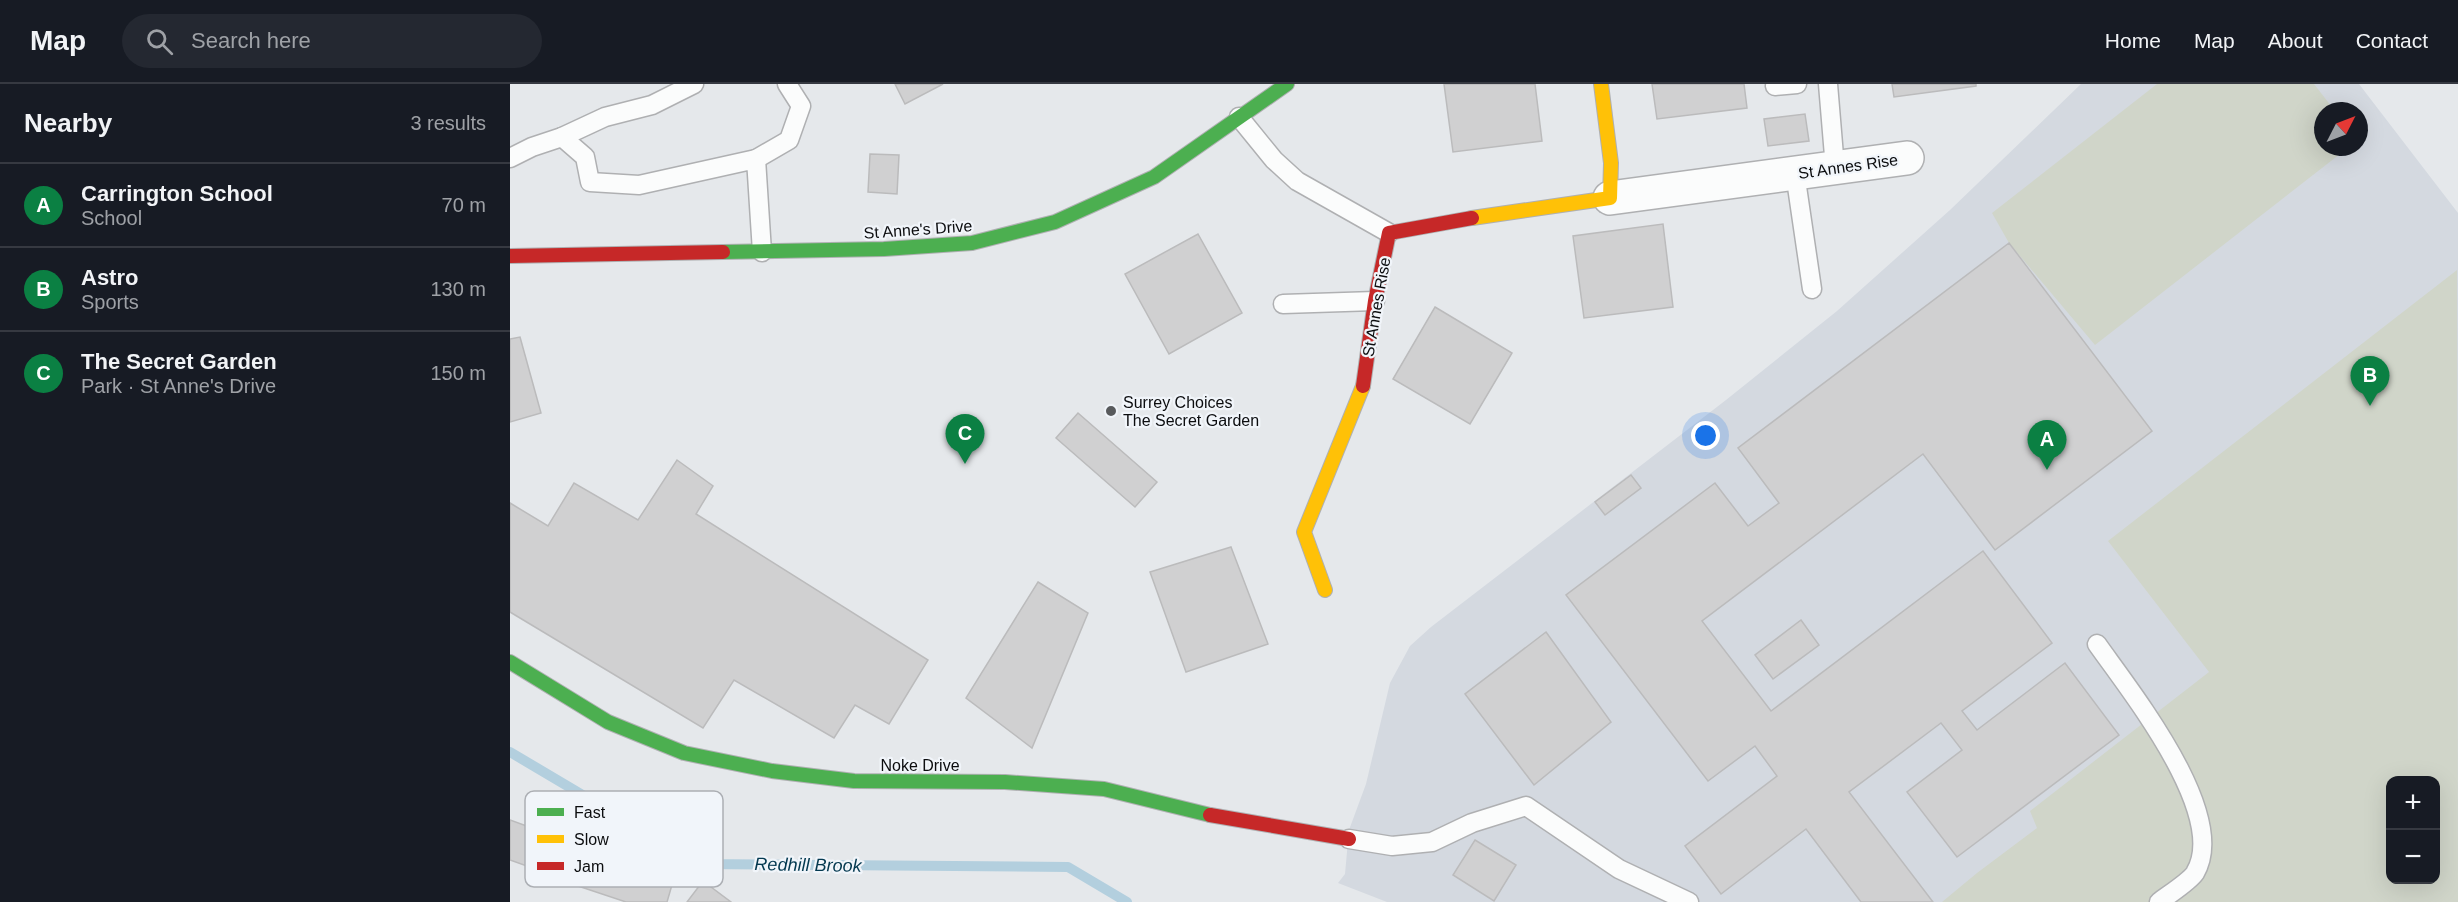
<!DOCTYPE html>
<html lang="en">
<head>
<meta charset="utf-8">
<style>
  :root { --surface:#171b24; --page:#242831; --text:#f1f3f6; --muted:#9ea1a6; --line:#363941; --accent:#0b8043 }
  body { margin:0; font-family:Helvetica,sans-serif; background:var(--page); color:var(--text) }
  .controls { position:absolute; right:18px; bottom:18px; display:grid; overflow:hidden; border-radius:12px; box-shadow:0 6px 24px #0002 }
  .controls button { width:54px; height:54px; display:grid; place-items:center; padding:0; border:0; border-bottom:2px solid var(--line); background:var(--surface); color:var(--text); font:30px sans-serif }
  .compass { position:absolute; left:1804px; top:18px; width:54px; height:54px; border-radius:50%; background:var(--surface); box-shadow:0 6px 24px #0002; rotate:48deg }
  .you { position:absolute; left:1196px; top:352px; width:21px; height:21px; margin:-15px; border:4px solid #fff; border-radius:50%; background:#1a73e8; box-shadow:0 0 0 9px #1a73e833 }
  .badge { display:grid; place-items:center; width:39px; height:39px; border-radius:50%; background:var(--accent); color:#fff; font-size:20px; font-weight:700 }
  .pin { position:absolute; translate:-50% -50px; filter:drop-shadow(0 2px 3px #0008) }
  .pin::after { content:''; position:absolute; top:32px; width:21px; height:18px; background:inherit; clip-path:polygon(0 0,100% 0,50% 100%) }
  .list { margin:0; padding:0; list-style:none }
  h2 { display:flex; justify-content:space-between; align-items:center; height:78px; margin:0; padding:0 24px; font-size:26px }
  h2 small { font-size:20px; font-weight:400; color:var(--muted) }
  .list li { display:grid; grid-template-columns:39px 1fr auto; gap:18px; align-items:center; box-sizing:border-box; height:84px; padding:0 24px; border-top:2px solid var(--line) }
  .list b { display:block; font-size:22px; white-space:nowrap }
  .list p { margin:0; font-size:20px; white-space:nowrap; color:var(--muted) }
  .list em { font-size:20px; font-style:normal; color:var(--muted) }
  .icon { flex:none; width:33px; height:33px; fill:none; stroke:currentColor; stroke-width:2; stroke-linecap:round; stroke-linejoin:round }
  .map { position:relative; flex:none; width:1948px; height:818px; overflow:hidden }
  header { display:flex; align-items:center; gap:36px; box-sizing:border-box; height:84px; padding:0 30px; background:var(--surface); border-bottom:2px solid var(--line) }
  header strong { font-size:28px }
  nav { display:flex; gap:33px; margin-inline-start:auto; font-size:21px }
  .search { width:420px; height:54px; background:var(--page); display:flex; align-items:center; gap:15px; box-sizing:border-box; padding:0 21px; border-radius:33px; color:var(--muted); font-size:22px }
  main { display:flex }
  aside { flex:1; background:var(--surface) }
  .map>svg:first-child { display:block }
  .built { fill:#d4d9e0; fill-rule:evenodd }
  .green { fill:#d0d5c9; fill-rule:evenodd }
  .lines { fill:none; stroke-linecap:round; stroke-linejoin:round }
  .stream { stroke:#b3cfde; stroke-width:10 }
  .building { fill:#d0d0d1; stroke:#bbbbbc; stroke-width:1.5 }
  .lane-casing { stroke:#afb0b2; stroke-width:21 }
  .street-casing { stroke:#afb0b2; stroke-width:36 }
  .fast-casing { stroke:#afb0b2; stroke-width:16 }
  .slow-casing { stroke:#afb0b2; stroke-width:16 }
  .jam-casing { stroke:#afb0b2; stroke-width:16 }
  .lane { stroke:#fbfcfc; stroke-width:18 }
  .street { stroke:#fbfcfc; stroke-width:33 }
  .fast { stroke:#4caf50; stroke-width:14 }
  .slow { stroke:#ffc107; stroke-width:14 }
  .jam { stroke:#c62828; stroke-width:14 }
  .poi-dot { fill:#585a5c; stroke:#f1f5fa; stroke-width:2 }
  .labels { text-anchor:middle; stroke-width:4.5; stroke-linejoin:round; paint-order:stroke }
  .street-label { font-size:16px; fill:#0c0d0f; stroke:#f1f5fa }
  .poi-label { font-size:16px; fill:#0c0d0f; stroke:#f1f5fa; text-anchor:start }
  .water-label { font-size:18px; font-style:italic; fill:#043950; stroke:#f1f5fa }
  .key { fill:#f1f5fa; stroke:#acafb4; stroke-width:1.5 }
  .key-label { font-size:16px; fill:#0c0d0f }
</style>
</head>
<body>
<header>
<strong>Map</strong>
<div class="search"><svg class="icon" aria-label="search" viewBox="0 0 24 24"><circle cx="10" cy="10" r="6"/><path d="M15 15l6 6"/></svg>Search here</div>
<nav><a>Home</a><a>Map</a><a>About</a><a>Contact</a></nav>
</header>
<main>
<aside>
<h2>Nearby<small>3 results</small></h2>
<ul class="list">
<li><span class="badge">A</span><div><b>Carrington School</b><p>School</p></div><em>70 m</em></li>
<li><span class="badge">B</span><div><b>Astro</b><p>Sports</p></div><em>130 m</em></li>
<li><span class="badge">C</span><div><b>The Secret Garden</b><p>Park · St Anne's Drive</p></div><em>150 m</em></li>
</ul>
</aside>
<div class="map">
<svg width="1948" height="818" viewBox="0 0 1948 818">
  <rect width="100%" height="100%" fill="#e5e8eb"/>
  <path class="built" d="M1571,0H1849L1948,129V818H877L828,799L835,790L839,746L856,700L880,599L900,562L921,543L1216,316L1327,227L1440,126ZM1813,27H1849V63H1813ZM1880,696H1926V796H1880Z"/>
  <g class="green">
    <path d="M1647,0H1804L1825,27H1813V63H1839L1585,261L1499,159L1482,129Z"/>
    <path d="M1947,186L1948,818H1432L1467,789L1527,744L1520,727L1699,588L1598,457ZM1880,696H1926V796H1880Z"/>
  </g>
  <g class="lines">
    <path class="stream" d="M0,668L189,780L558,783L617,818"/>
  </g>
  <g class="building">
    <path d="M385,0H433L395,20Z"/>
    <path d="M934,0H1025L1032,57L943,68Z"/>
    <path d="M1142,0H1234L1237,24L1147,35Z"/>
    <path d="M1382,0H1466V2L1384,13Z"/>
    <path d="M1295,30L1299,57L1258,62L1254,35Z"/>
    <path d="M360,70L389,71L387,110L358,108Z"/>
    <path d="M1153,140L1163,223L1074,234L1063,152Z"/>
    <path d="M688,150L732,229L659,270L615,190Z"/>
    <path d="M1499,159L1642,347L1485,466L1413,370L1192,537L1261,627L1473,467L1542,559L1452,627L1467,646L1555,579L1609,651L1447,773L1397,708L1452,666L1431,639L1339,708L1423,818H1351L1296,745L1211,810L1175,762L1267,692L1245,662L1198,697L1056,511L1205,399L1238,442L1269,419L1228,364Z"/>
    <path d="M925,223L1002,269L960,340L883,295Z"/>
    <path d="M10,253L31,329L0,338V255Z"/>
    <path d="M568,329L647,398L625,423L546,354Z"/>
    <path d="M167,376L203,402L186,430L418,576L379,640L345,621L324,654L224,596L193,644L0,528V419L38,442L64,399L128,436Z"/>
    <path d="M1121,391L1131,404L1095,431L1085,418Z"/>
    <path d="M721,463L758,560L676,588L640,488Z"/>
    <path d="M528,498L578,529L522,664L456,614Z"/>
    <path d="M1291,536L1309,561L1263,595L1245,571Z"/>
    <path d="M1036,548L1101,638L1024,701L955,610Z"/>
    <path d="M0,736L55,756L42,791L0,776Z"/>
    <path d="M965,756L1006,781L984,817L943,791Z"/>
    <path d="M72,764L164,794L157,818H116L59,799Z"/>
    <path d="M193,797L221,818H177Z"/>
  </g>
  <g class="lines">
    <defs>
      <g id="lane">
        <path d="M1318,0L1325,84"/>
        <path d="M1265,2L1287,0"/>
        <path d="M729,33L764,76L787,97L879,149"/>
        <path d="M52,53L95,33L142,21L184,0"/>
        <path d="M0,74L22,63L52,53L75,73L80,98L129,101L246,75L252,168"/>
        <path d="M246,75L279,56L291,22L277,0"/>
        <path d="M1285,89L1302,205"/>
        <path d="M773,220L865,217"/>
        <path d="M1587,560C1620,607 1720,731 1685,789C1679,798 1658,811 1649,818"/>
        <path d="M839,755L882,762L922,758L962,739L1016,722L1109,785L1179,818"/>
      </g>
      <path id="street" d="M1100,114L1397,74"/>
      <g id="fast">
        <path d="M213,168L374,165L462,159L545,138L644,93L777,0"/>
        <path d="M0,578L98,638L174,669L262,687L344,697L495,698L594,705L700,731"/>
      </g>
      <g id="slow">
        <path d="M962,134L1100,114L1101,79L1091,0"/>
        <path d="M815,506L794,448L853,302"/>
      </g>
      <g id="jam">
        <path d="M0,172L213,168"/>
        <path d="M853,302L865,217L879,149L962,134"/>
        <path d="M700,731L839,755"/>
      </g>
    </defs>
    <use href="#lane" class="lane-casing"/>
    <use href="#street" class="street-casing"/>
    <use href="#fast" class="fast-casing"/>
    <use href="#slow" class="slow-casing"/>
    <use href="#jam" class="jam-casing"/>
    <use href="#lane" class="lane"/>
    <use href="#street" class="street"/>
    <use href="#fast" class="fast"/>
    <use href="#slow" class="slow"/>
    <use href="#jam" class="jam"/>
  </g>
  <circle class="poi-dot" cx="601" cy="327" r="6"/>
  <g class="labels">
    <g class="street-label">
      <text transform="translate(1338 82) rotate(-8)" y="6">St Annes Rise</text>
      <text transform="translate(408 145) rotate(-4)" y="6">St Anne's Drive</text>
      <text transform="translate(866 223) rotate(-80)" y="6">St Annes Rise</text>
      <text x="410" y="687">Noke Drive</text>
    </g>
    <g class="poi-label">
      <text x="613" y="324">Surrey Choices<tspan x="613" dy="18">The Secret Garden</tspan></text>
    </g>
    <g class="water-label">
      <text transform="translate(298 781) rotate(1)" y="6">Redhill Brook</text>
    </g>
  </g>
  <rect x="15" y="707" width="198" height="96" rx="9" class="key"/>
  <rect x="27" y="724" width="27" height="8" fill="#4caf50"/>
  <rect x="27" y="751" width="27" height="8" fill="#ffc107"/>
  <rect x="27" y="778" width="27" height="8" fill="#c62828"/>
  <g class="key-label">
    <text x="64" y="734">Fast</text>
    <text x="64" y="761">Slow</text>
    <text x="64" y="788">Jam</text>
  </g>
</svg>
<div class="controls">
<button>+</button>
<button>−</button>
</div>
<svg class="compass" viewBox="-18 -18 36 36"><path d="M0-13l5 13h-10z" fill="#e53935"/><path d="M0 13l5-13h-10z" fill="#9ea1a6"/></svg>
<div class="you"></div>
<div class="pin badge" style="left:1537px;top:386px">A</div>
<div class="pin badge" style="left:1860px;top:322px">B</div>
<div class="pin badge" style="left:455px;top:380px">C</div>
</div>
</main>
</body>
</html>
